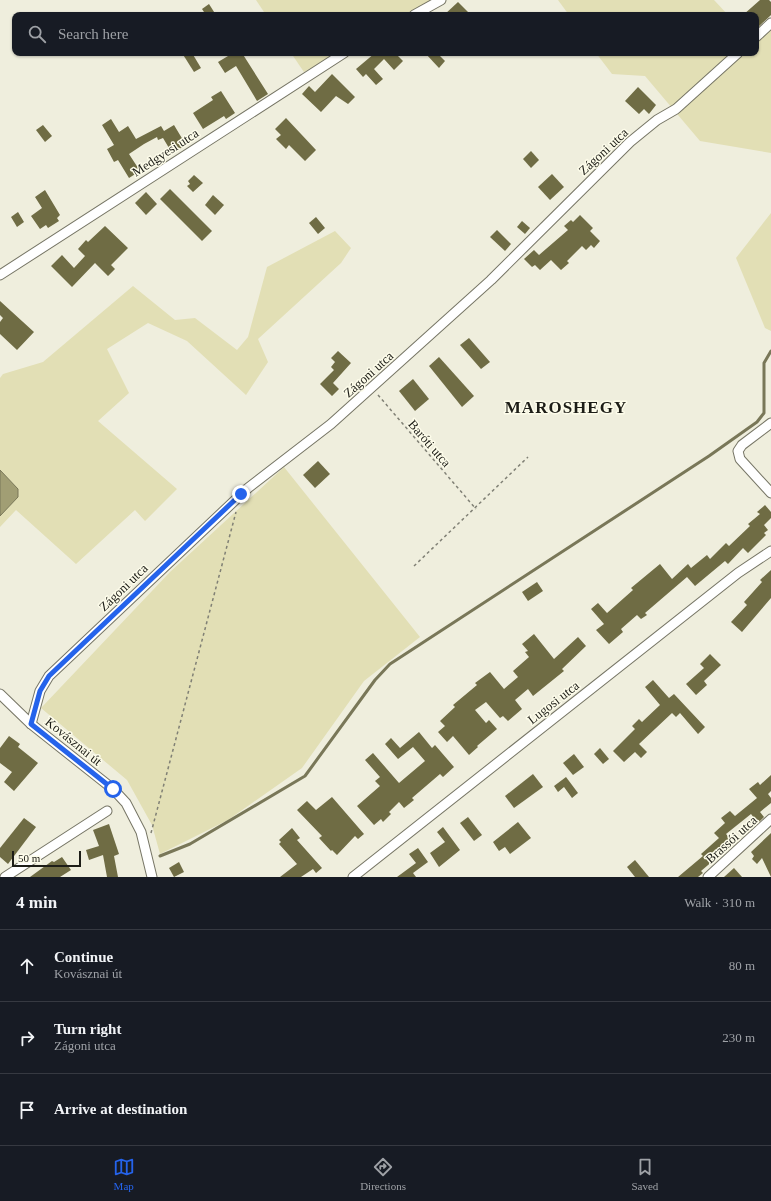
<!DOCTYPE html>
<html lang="en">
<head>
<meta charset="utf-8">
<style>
  :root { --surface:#171b24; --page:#20242c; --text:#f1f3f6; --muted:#9ea1a6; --line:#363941; --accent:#2563eb }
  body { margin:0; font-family:Georgia,serif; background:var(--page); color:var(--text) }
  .scale { position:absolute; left:12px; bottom:10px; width:69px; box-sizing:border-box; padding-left:4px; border:2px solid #1d1d17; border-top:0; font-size:11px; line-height:14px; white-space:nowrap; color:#1d1d17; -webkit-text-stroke:3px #fdfcea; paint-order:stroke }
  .stop { position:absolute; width:12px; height:12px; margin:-9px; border:3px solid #2563eb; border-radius:50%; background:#fff }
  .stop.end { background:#2563eb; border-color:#fff; box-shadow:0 1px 4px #0008 }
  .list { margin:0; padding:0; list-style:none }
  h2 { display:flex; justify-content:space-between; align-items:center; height:52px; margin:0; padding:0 16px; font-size:17px }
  h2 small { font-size:13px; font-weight:400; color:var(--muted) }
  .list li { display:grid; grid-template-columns:26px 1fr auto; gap:12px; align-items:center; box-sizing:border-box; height:72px; padding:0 16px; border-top:1px solid var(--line) }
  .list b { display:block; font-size:15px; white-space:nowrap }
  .list p { margin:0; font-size:13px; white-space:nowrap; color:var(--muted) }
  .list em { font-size:13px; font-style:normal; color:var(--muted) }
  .icon { flex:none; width:22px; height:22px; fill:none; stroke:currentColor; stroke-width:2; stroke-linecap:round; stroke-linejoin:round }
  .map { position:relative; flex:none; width:771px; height:877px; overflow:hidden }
  .search { position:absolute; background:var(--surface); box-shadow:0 1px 3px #0004; left:12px; right:12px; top:12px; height:44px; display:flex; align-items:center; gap:10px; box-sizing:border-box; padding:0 14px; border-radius:8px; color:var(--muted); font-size:15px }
  .sheet { height:268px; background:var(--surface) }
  nav { display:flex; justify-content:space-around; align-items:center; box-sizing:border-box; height:56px; border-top:1px solid var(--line); background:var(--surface); font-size:11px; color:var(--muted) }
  nav a { display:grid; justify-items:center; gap:2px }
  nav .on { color:var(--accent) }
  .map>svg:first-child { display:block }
  .green { fill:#e2dfb5 }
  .water { fill:#a19e74; stroke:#797758 }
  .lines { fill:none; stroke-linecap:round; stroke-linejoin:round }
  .stream { stroke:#797758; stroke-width:3 }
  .building { fill:#6f6c44 }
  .minor-casing { stroke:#767565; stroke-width:11 }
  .path { stroke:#808075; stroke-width:1.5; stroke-dasharray:3 3; stroke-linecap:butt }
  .minor { stroke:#fff; stroke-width:9 }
  .route { stroke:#2563eb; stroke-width:5 }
  .labels { text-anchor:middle; stroke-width:3; stroke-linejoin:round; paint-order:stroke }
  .street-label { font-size:13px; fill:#1d1d17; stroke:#fdfcea }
  .district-label { font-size:17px; font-weight:bold; letter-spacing:1px; fill:#1d1d17; stroke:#fdfcea }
</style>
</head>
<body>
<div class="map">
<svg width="771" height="877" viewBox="0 0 771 877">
  <rect width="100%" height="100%" fill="#efeedd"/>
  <g class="green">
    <path d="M256,0H431L405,15H266Z"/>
    <path d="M558,0H714L728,15H569Z"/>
    <path d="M771,28V153L700,141L645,76L612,74L596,53H756V42Z"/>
    <path d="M291,53H338L304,72Z"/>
    <path d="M771,213V331L765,328L736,258Z"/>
    <path d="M335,231L351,248L341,263L258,339L268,362L246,395L187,341L148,323L107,349L129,393L98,421L177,489L145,521L135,510L76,564L16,510L0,527V378L3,374L43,362L133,286L175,320L195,318L237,350L248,337L267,267Z"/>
    <path d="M284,467L420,637L364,681L302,768L228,820L160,854L152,825L127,780L41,708L170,572Z"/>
  </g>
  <path class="water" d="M0,470L18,489V497L0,516Z"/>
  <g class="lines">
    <path class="stream" d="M160,856L190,844L305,776L375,680L390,664L709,456L757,422L764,413V363L771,351"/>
  </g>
  <g class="building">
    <path d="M760,0H769L771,2V15L756,29V15H743Z"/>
    <path d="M458,2L471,15H444Z"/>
    <path d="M209,4L216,15H206L202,9Z"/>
    <path d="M182,53H192L201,68L194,72Z"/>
    <path d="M233,53H242L268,94L257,101L236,66L225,73L218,62Z"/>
    <path d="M375,53H395L403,61L394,70L384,59L374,69L383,79L376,85L366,74L363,77L356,69Z"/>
    <path d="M425,53H437L445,61L439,68Z"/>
    <path d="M332,74L355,97L348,104L336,96L321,112L302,94L309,86L315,92Z"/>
    <path d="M638,87L656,105L649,114L644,109L639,114L625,101Z"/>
    <path d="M221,91L235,113L226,119L224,116L203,129L193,113L213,100L211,97Z"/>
    <path d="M286,118L316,150L305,161L289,145L286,149L276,139L281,135L275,129Z"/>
    <path d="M111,119L119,132L128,126L136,139L161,126L164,131L174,125L186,145L172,153L163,138L158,140L157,137L144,144L129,154L140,171L129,178L118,160L114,162L107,149L114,145L102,125Z"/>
    <path d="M43,125L52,136L45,142L36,130Z"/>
    <path d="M531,151L539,160L531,168L523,159Z"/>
    <path d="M552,174L564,187L550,200L538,187Z"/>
    <path d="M194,175L203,183L193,192L187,186L190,184L188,181Z"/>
    <path d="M170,189L212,231L202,241L160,199Z"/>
    <path d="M45,190L60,215L57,218L59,221L48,228L46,225L40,229L31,216L42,208L35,197Z"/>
    <path d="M146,192L157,204L146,215L135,203Z"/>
    <path d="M213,195L224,205L215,215L205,205Z"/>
    <path d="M18,212L24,222L17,227L11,217Z"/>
    <path d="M580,215L593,228L590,231L600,241L594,248L591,245L586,250L582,246L567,261L569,263L561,270L551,260L540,270L535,265L532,267L524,259L534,250L539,255L568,230L564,226L571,220L573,222Z"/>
    <path d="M316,217L325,228L318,234L309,223Z"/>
    <path d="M522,221L530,228L525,234L517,227Z"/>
    <path d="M105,226L128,248L111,265L115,269L108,276L95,263L72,287L51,266L62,255L74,268L85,256L78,249L86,240L88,242Z"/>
    <path d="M497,230L511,244L505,251L490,237Z"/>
    <path d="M0,301L34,332L17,350L0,334V322L3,318L0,315Z"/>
    <path d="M469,338L490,362L481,369L460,345Z"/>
    <path d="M338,351L351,363L333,383L339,389L332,396L320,384L334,370L331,367L335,362L331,358Z"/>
    <path d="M439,357L474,396L462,407L429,366Z"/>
    <path d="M413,379L429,399L415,411L399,391Z"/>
    <path d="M318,461L330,474L315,488L303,475Z"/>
    <path d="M765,505L771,512V518L764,525L768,530L764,533L766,535L748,553L743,548L728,564L725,561L695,586L687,577L645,613L647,615L641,619L637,615L621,629L623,632L609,644L596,630L604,624L591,609L598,603L607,613L633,590L631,588L660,564L672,579L688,564L691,568L707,555L710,559L726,543L729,546L750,526L748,524L760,514L757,512Z"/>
    <path d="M771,570V598L742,632L731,622L747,605L744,602L762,582L760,580Z"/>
    <path d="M537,582L543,591L528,601L522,592Z"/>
    <path d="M534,634L554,659L578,637L586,646L562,669L564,671L533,696L528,689L515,700L522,709L508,721L503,716L500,718L486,702L475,710L486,723L489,720L497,729L477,746L478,747L469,755L453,736L447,742L438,732L445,726L440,721L455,707L453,705L477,685L475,683L490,672L504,689L518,677L513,671L529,657L525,652L528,651L522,644Z"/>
    <path d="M710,654L721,665L704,681L707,685L696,695L686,684L704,668L700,664Z"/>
    <path d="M653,680L669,698L674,694L705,727L698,734L680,713L676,717L672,713L639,744L647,752L641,758L635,752L624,762L613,751L635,729L632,726L639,719L642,722L660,705L645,687Z"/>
    <path d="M419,732L432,748L435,745L454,767L443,777L440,774L412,798L414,800L404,808L399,802L389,812L391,814L383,822L381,819L374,825L357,806L380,786L375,781L380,777L365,760L373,753L399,783L425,761L413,747L398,759L385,744L391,738L400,748Z"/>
    <path d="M9,736L20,744L18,747L38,763L14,791L4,782L12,772L0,763V748Z"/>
    <path d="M600,748L609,759L603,764L594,754Z"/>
    <path d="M574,754L584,767L573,775L563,763Z"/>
    <path d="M533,774L543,787L514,808L505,796Z"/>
    <path d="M771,775V791L768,794L771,798V803L760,812L764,817L758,823L751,814L726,834L734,843L701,871L703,873L698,877H678L703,856L701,854L719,838L714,833L725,823L721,818L730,811L735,816L757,798L749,789L758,782L760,785Z"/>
    <path d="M566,777L578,793L572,798L564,787L558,792L554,786Z"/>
    <path d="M332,797L364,834L358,839L355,836L337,855L332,850L331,851L319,838L322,836L297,810L307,801L316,810Z"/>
    <path d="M468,817L482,835L474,841L460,823Z"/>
    <path d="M24,818L36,827L8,864L0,857V848Z"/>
    <path d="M518,822L531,838L510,854L505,847L499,851L493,842Z"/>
    <path d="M109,824L119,854L114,856L118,877H107L103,855L89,860L86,850L99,846L93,830Z"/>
    <path d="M443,827L460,850L439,867L430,853L445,842L437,832Z"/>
    <path d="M292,828L300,838L297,840L322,868L316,873L313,869L301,877H280L297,864L279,844L281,842L279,840Z"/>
    <path d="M771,833V877L762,858L757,864L752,859L754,856L751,852Z"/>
    <path d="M418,848L428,862L413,873L416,877H397L416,863L409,854Z"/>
    <path d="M62,857L71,870L60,877H30L52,861L54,862Z"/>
    <path d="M635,860L649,877H635L627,867Z"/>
    <path d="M179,862L184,872L174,877L169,868Z"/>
    <path d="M734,868L742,877H724Z"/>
  </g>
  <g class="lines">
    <defs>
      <g id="minor">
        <path d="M414,15L441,0"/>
        <path d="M756,37L771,23"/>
        <path d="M0,275L344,53"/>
        <path d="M771,423L742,445L738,451L740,459L771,493"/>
        <path d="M0,694L31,724L113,789L126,803L141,832L152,877"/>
        <path d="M31,724L40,691L49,676L248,488L331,424L491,280L630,142L657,120L676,109L738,53"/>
        <path d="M5,877L107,811"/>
        <path d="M353,877L738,573L771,551"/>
        <path d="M708,877L771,819"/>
      </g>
    </defs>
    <use href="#minor" class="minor-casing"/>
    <g class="path">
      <path d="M378,395L476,509"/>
      <path d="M414,566L528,457"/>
      <path d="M151,833L236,512"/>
    </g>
    <use href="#minor" class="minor"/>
  </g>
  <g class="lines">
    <path class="route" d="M113,789L31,724L40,691L49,676L241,494"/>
  </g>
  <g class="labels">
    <g class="street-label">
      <text transform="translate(603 151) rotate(-43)" y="5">Zágoni utca</text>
      <text transform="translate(165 152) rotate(-33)" y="5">Medgyesi utca</text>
      <text transform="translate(368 374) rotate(-42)" y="5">Zágoni utca</text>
      <text transform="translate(430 443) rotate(49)" y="5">Baróti utca</text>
      <text transform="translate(123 587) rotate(-44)" y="5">Zágoni utca</text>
      <text transform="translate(553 702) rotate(-38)" y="5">Lugosi utca</text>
      <text transform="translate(74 741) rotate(39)" y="5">Kovásznai út</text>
      <text transform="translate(731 839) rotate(-42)" y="5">Brassói utca</text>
    </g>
    <g class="district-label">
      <text x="566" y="413">MAROSHEGY</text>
    </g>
  </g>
</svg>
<div class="scale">50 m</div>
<div class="stop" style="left:113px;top:789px"></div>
<div class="stop end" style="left:241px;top:494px"></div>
<div class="search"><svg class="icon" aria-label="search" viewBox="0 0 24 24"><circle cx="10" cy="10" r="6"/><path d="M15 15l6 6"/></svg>Search here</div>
</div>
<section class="sheet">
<h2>4 min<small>Walk · 310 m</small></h2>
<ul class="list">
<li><svg class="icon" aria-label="ahead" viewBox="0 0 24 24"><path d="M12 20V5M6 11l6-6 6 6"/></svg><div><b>Continue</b><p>Kovásznai út</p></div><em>80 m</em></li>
<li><svg class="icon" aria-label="right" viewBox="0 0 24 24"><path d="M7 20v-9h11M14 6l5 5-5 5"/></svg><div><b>Turn right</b><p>Zágoni utca</p></div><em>230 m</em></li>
<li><svg class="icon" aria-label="arrive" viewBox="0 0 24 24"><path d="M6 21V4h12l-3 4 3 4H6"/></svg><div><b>Arrive at destination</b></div></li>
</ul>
</section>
<nav>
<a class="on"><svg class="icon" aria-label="map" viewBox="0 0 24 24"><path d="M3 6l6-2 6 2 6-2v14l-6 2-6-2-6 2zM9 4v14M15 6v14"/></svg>Map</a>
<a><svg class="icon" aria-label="directions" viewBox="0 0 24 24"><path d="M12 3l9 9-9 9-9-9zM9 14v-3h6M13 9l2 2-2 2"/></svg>Directions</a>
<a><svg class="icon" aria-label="saved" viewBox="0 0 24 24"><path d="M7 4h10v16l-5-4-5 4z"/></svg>Saved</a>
</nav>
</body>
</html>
